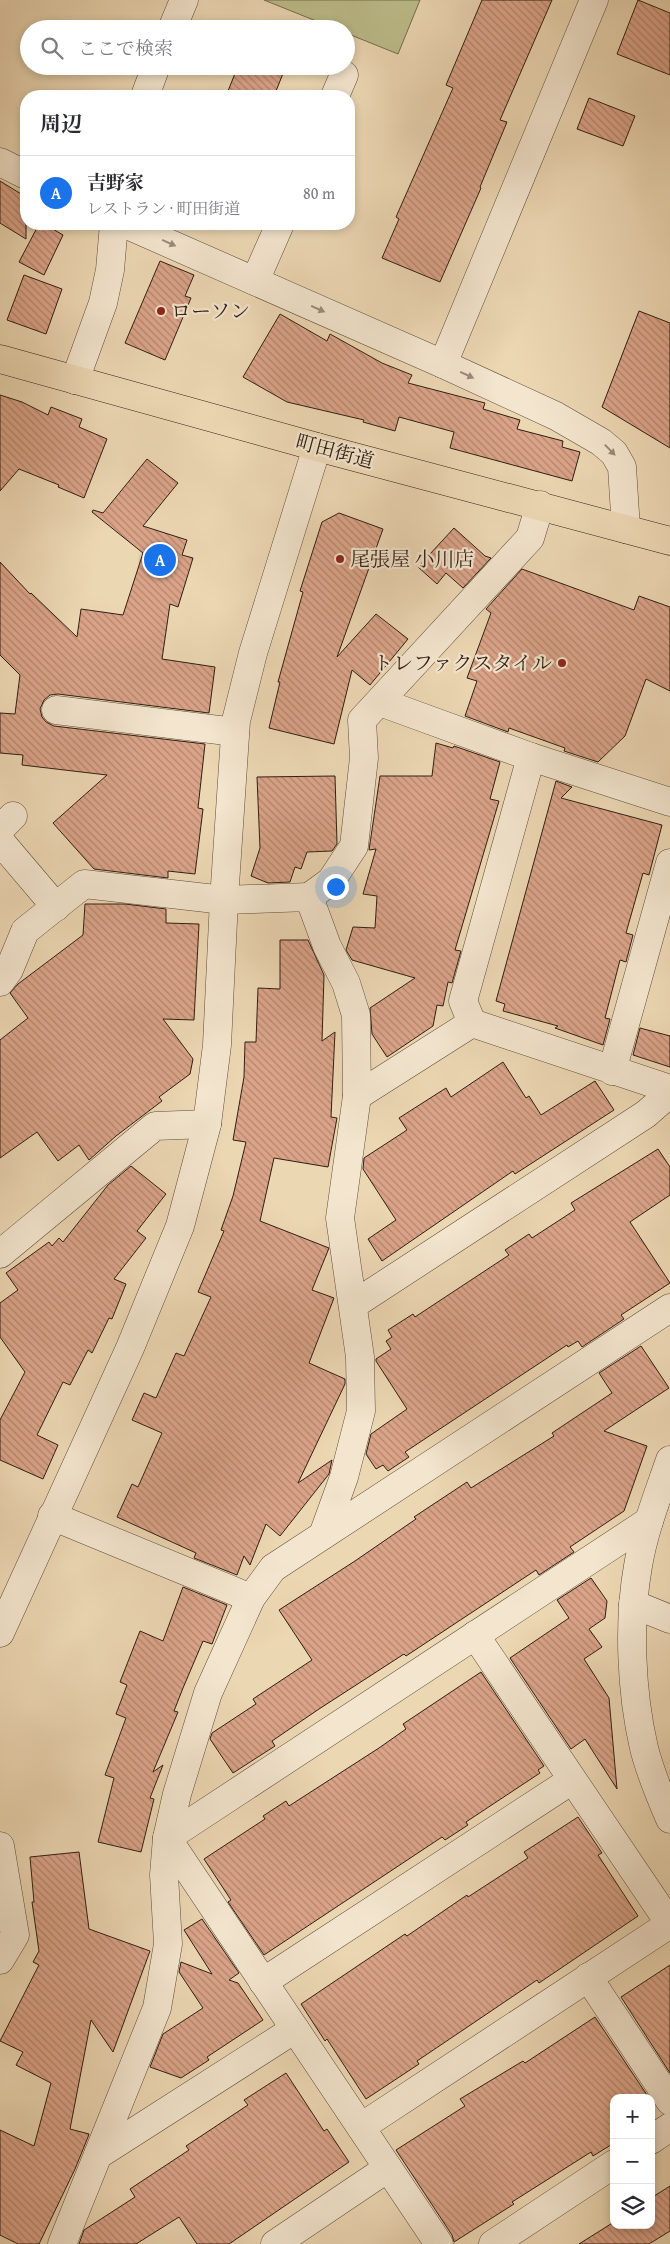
<!DOCTYPE html>
<html lang="ja">
<head>
<meta charset="utf-8">
<style>
  :root { --surface:#fff; --page:#f2f2f3; --text:#2b2b33; --muted:#7c7c81; --line:#e1e1e2; --accent:#1a73e8 }
  body { margin:0; font-family:"Gentium Book Plus","Noto Serif JP",serif; background:var(--page); color:var(--text) }
  .controls { position:absolute; right:15px; bottom:15px; display:grid; overflow:hidden; border-radius:10px; box-shadow:0 2px 8px #0003 }
  .controls button { width:45px; height:45px; display:grid; place-items:center; padding:0; border:0; border-bottom:1px solid var(--line); background:var(--surface); color:var(--text); font:25px sans-serif }
  .you { position:absolute; left:335px; top:886px; width:18px; height:18px; margin:-12px; border:4px solid #fff; border-radius:50%; background:#1a73e8; box-shadow:0 0 0 8px #1a73e833 }
  .badge { display:grid; place-items:center; width:32px; height:32px; border-radius:50%; background:var(--accent); color:#fff; font-size:16px; font-weight:700 }
  .pin { position:absolute; translate:-50% -50%; border:2px solid #fff; box-shadow:0 1px 5px #0006 }
  .list { margin:0; padding:0; list-style:none }
  h2 { display:flex; justify-content:space-between; align-items:center; height:65px; margin:0; padding:0 20px; font-size:21px }
  h2 small { font-size:16px; font-weight:400; color:var(--muted) }
  .list li { display:grid; grid-template-columns:32px 1fr auto; gap:15px; align-items:center; box-sizing:border-box; height:75px; padding:0 20px; border-top:1px solid var(--line) }
  .list b { display:block; font-size:19px; white-space:nowrap }
  .list p { margin:0; font-size:16px; white-space:nowrap; color:var(--muted) }
  .list em { font-size:16px; font-style:normal; color:var(--muted) }
  .icon { flex:none; width:28px; height:28px; fill:none; stroke:currentColor; stroke-width:2; stroke-linecap:round; stroke-linejoin:round }
  .map { position:relative; flex:none; width:670px; height:2244px; overflow:hidden }
  .search { position:absolute; background:var(--surface); box-shadow:0 2px 8px #0003; left:20px; top:20px; width:335px; height:55px; display:flex; align-items:center; gap:12px; box-sizing:border-box; padding:0 18px; border-radius:28px; color:var(--muted); font-size:19px }
  .panel { position:absolute; background:var(--surface); box-shadow:0 2px 8px #0003; left:20px; top:90px; width:335px; height:140px; border-radius:20px }
  .map>svg:first-child { display:block }
  .green { fill:#bcbd8a; stroke:#766e4e }
  .building { fill:url(#building-back-hatch); stroke:#301e12 }
  .lines { fill:none; stroke-linecap:round; stroke-linejoin:round }
  .minor-casing { stroke:#5f4c3a; stroke-width:29 }
  .major-casing { stroke:#301e12; stroke-width:29 }
  .minor { stroke:#f3e5ce; stroke-width:28 }
  .major { stroke:#ecd7b3; stroke-width:28 }
  .oneway { fill:#9b8b79 }
  .poi-dot { fill:#8f2418; stroke:#f3e5ce; stroke-width:2 }
  .labels { text-anchor:middle; stroke-width:4.5; stroke-linejoin:round; paint-order:stroke }
  .poi-label { font-size:20px; fill:#301e12; stroke:#f3e5ce; text-anchor:start }
  .street-label { font-size:20px; fill:#301e12; stroke:#f3e5ce }
</style>
</head>
<body>
<div class="map">
<svg width="670" height="2244" viewBox="0 0 670 2244">
  <defs>
    <pattern id="building-back-hatch" width="6" height="6" patternUnits="userSpaceOnUse" patternTransform="scale(1.25)"><rect width="6" height="6" fill="#dba489"/><path d="M-1 5l2 2M0 0l6 6M5-1l2 2" fill="none" stroke="#b2856f"/></pattern>
  </defs>
  <rect width="100%" height="100%" fill="#ecd7b3"/>
  <filter id="stains"><feTurbulence type="fractalNoise" baseFrequency=".004" numOctaves="4"/><feColorMatrix values="0 0 0 0 .2 0 0 0 0 .09 0 0 0 0 .02 0 0 0 .5 -.17"/></filter>
  <radialGradient id="worn" r=".72"><stop offset=".6" stop-color="#630" stop-opacity="0"/><stop offset="1" stop-color="#630" stop-opacity=".3"/></radialGradient>
  <path class="green" d="M264,0H420L398,54L346,33V29H336Z"/>
  <g class="building">
    <path d="M482,0H552L500,120L507,122L480,187L481,188L440,282L382,258L399,219L396,217L453,88L446,85Z"/>
    <path d="M638,0L670,13V75L617,54Z"/>
    <path d="M238,66H286L274,96H226Z"/>
    <path d="M589,98L635,116L623,146L577,129Z"/>
    <path d="M0,181L26,197V239L0,223Z"/>
    <path d="M39,224H44L63,235L44,275L19,262Z"/>
    <path d="M160,261L194,275L185,296L191,298L165,360L125,343Z"/>
    <path d="M24,275L62,289L46,334L7,320Z"/>
    <path d="M639,311L670,323V448L602,407Z"/>
    <path d="M280,314L327,341L330,334L382,363L412,375L408,383L485,403L483,409L520,420L517,429L563,441L562,447L580,452L572,481L450,448L454,432L399,417L395,431L363,422L364,420L287,402L243,377Z"/>
    <path d="M0,395L22,402L48,415L51,407L82,419L79,427L107,439L84,498L58,487L59,485L19,469L0,491Z"/>
    <path d="M147,459L178,483L143,526L187,540L182,555L193,558L178,607L170,604L162,659L215,667L209,713L58,694L50,695L44,700L40,709L42,717L46,722L54,726L205,744L198,808L203,809L195,874L168,871V878L94,869L53,823L107,775L22,765L23,755L0,753V713L15,714L20,675L0,655V562L30,594L31,593L77,637L81,609L123,615L143,553L92,512L93,510L103,513Z"/>
    <path d="M339,513L383,529L337,657L376,614L408,639L370,685L352,670L334,744L269,728L280,682H278L303,592L300,591L322,522Z"/>
    <path d="M454,528L485,556L491,558L463,588L446,573L437,584L418,567Z"/>
    <path d="M522,569L634,610L639,596L670,607V691L646,679L625,736L598,762L564,751L565,748L509,728L508,732L465,716L477,681L467,678L491,613L486,609Z"/>
    <path d="M436,743L453,748L454,746L500,762L490,799L499,801L455,950L461,951L452,983L448,982L443,1006L437,1005L433,1026L387,1057L372,1034L370,1008L415,978L352,960L346,950L353,927L375,928L377,896L363,894L376,849L369,850L380,776H432Z"/>
    <path d="M335,776L337,844L332,851L307,852L301,869L295,867L290,882L268,883L251,876L260,848L257,777Z"/>
    <path d="M556,781L572,787L561,798L662,825L649,875L643,873L626,933L633,935L626,962L620,960L605,1018L610,1019L603,1045L555,1028L558,1026L503,1011L505,1004L496,1001Z"/>
    <path d="M85,904H125L166,909V923L199,924L194,1020L163,1019L193,1059L190,1074L159,1097L162,1101L116,1136L89,1160L79,1145L58,1161L37,1132L0,1158V1040L28,1018L10,993L18,984L83,935Z"/>
    <path d="M280,940H308L324,975L322,1041L335,1032L331,1117L337,1118L328,1167L274,1158L260,1221L329,1248L312,1290L334,1298L309,1363L345,1379V1384L298,1483L332,1460L329,1474L280,1536L266,1524L250,1565L244,1556L237,1575L194,1558L196,1553L117,1517L132,1484L138,1487L162,1433L132,1420L144,1393L156,1398L176,1353L184,1356L211,1297L198,1292L224,1231L221,1230L233,1196L246,1142L233,1140L244,1077L245,1042H256L258,988L280,989Z"/>
    <path d="M640,1028L670,1036V1067L633,1055Z"/>
    <path d="M503,1062L526,1098L529,1096L541,1115L595,1081L614,1110L515,1174L513,1171L382,1261L368,1239L396,1220L363,1169L364,1158L407,1130L399,1118L446,1088L451,1097Z"/>
    <path d="M658,1149L670,1167V1195L630,1222L670,1283L621,1315L624,1319L582,1347L578,1341L568,1347L567,1345L405,1452L409,1457L388,1471L383,1465L376,1469L366,1454L371,1434L407,1409L376,1361V1359L391,1349L386,1341L392,1337L388,1330L413,1314L415,1317L509,1255L505,1250L529,1234L532,1238L575,1210L571,1203Z"/>
    <path d="M131,1166L166,1194L137,1231L146,1238L114,1279L126,1284L112,1319L109,1318L92,1353L88,1350L70,1385L63,1382L37,1435L58,1445L43,1479L0,1460V1420L25,1372L0,1337V1303L18,1290L6,1273L49,1242L52,1246L59,1238L63,1242L108,1185Z"/>
    <path d="M641,1346L669,1388L604,1431L647,1446L624,1511L570,1547L574,1552L539,1575L536,1570L406,1656L404,1654L319,1709L272,1741L275,1746L233,1773L210,1739L212,1733L256,1704L253,1699L312,1660L279,1610L355,1561L416,1519L414,1517L467,1482L471,1488L554,1436L552,1433L612,1393L599,1373Z"/>
    <path d="M591,1578L607,1601L605,1618L589,1629L602,1647L584,1659L609,1698L617,1789L585,1739L571,1749L510,1658L569,1618L557,1600Z"/>
    <path d="M183,1587L227,1605L212,1644L203,1641L183,1688L174,1711L178,1712L153,1772L163,1765L150,1798L154,1799L141,1852L98,1842L114,1778L105,1775L126,1718L116,1714L127,1685L120,1682L140,1631L163,1641Z"/>
    <path d="M481,1672L544,1766L538,1770L540,1773L466,1822L468,1825L445,1840L442,1837L264,1955L228,1902L231,1900L204,1859L265,1819L263,1816L286,1801L289,1806L379,1748L406,1729L403,1724Z"/>
    <path d="M578,1817L602,1853L598,1855L638,1916L539,1983L537,1980L466,2028L417,2061L419,2064L366,2099L327,2039L325,2041L301,2004L405,1934L407,1936L467,1895L468,1897L528,1858L524,1852Z"/>
    <path d="M79,1852L89,1929L150,1951L113,2052L91,2020L70,2129L89,2134L88,2137L75,2169L39,2244H18L0,2235V2130L34,2146L51,2083L16,2065L23,2052L0,2041L39,1965L33,1962L39,1951L32,1902H34L30,1857Z"/>
    <path d="M202,1919L239,1973L229,1980L238,1983L263,2020L207,2057L209,2060L181,2078L150,2067L163,2034L203,2008L179,1972L181,1962L212,1974L184,1930Z"/>
    <path d="M670,1965V2073L621,1997Z"/>
    <path d="M595,2017L649,2098H614V2143L593,2156L591,2152L512,2202L514,2204L454,2242L452,2235L396,2150L465,2106L460,2099L523,2061L525,2063Z"/>
    <path d="M286,2073L324,2131L327,2129L349,2162L229,2244H197L179,2217L136,2244H79L84,2230L135,2197L130,2189L189,2150L186,2146L248,2105L244,2100Z"/>
    <path d="M670,2186V2231L649,2244H579L614,2222V2225H651V2198Z"/>
  </g>
  <g class="lines">
    <defs>
      <g id="minor">
        <path d="M172,29L184,0"/>
        <path d="M145,96L156,66"/>
        <path d="M335,96L344,75"/>
        <path d="M0,162L26,175"/>
        <path d="M125,224L443,364L556,416L601,442L614,453L622,467L626,529"/>
        <path d="M255,281L280,224"/>
        <path d="M443,364L594,0"/>
        <path d="M75,380L103,303L110,270L114,224"/>
        <path d="M380,702L531,757L670,802"/>
        <path d="M56,710L235,732"/>
        <path d="M0,829L13,816"/>
        <path d="M0,841L56,907"/>
        <path d="M309,897L331,881L354,846L364,758L362,720L530,538L540,505"/>
        <path d="M0,982L9,970L25,931L84,884L224,900L309,897L327,946L346,983L356,1015L357,1096L340,1218L360,1357L361,1411L344,1477L323,1535"/>
        <path d="M472,1023L463,1001L531,757"/>
        <path d="M612,1071L670,863"/>
        <path d="M357,1096L472,1023L670,1089"/>
        <path d="M0,1254L155,1126L207,1124"/>
        <path d="M353,1305L646,1114L670,1093"/>
        <path d="M670,1460C658,1495 644,1530 638,1566C628,1622 631,1692 644,1748C650,1772 660,1796 670,1819"/>
        <path d="M52,1516L251,1598"/>
        <path d="M633,1604L670,1619"/>
        <path d="M0,1633L130,1348L180,1226L207,1124L217,1045L224,900L236,721L253,653L317,447"/>
        <path d="M0,1846L15,1935L0,1960"/>
        <path d="M588,1977L670,2101"/>
        <path d="M263,1982L572,1780"/>
        <path d="M361,2127L670,1924L475,1635"/>
        <path d="M651,2140L670,2127"/>
        <path d="M98,2155L295,2029"/>
        <path d="M62,2244L157,2008L168,1944L164,1875L167,1838L177,1794L208,1693L251,1598L273,1568L670,1308"/>
        <path d="M275,2244L388,2168"/>
        <path d="M439,2244L167,1838L649,1521"/>
        <path d="M493,2244L614,2164"/>
      </g>
      <path id="major" d="M0,359L317,447L670,541"/>
    </defs>
    <use href="#minor" class="minor-casing"/>
    <use href="#major" class="major-casing"/>
    <use href="#minor" class="minor"/>
    <use href="#major" class="major"/>
  </g>
  <defs><path id="oneway-solid" d="M-6-.8H1V-3.2L6.5 0L1 3.2V.8H-6Z" transform="scale(1.25)"/></defs>
  <g class="oneway">
    <use href="#oneway-solid" transform="translate(169 243) rotate(24)"/>
    <use href="#oneway-solid" transform="translate(318 309) rotate(24)"/>
    <use href="#oneway-solid" transform="translate(467 375) rotate(25)"/>
    <use href="#oneway-solid" transform="translate(610 450) rotate(46)"/>
  </g>
  <g class="poi-dot">
    <circle cx="161" cy="311" r="5"/>
    <circle cx="340" cy="559" r="5"/>
    <circle cx="562" cy="663" r="5"/>
  </g>
  <g class="labels">
    <g class="poi-label">
      <text x="171" y="318">ローソン</text>
      <text x="350" y="566">尾張屋 小川店</text>
      <text x="552" y="670" text-anchor="end">トレファクスタイル</text>
    </g>
    <g class="street-label">
      <text transform="translate(335 451) rotate(15)" y="7">町田街道</text>
    </g>
  </g>
  <rect width="100%" height="100%" filter="url(#stains)"/>
  <rect width="100%" height="100%" fill="url(#worn)"/>
</svg>
<div class="controls">
<button>+</button>
<button>−</button>
<button><svg class="icon" aria-label="layers" viewBox="0 0 24 24"><path d="M12 4l9 5-9 5-9-5zM3 14l9 5 9-5"/></svg></button>
</div>
<div class="you"></div>
<div class="pin badge" style="left:160px;top:560px">A</div>
<div class="search"><svg class="icon" aria-label="search" viewBox="0 0 24 24"><circle cx="10" cy="10" r="6"/><path d="M15 15l6 6"/></svg>ここで検索</div>
<section class="panel">
<h2>周辺<small></small></h2>
<ul class="list">
<li><span class="badge">A</span><div><b>吉野家</b><p>レストラン · 町田街道</p></div><em>80 m</em></li>
</ul>
</section>
</div>
</body>
</html>
